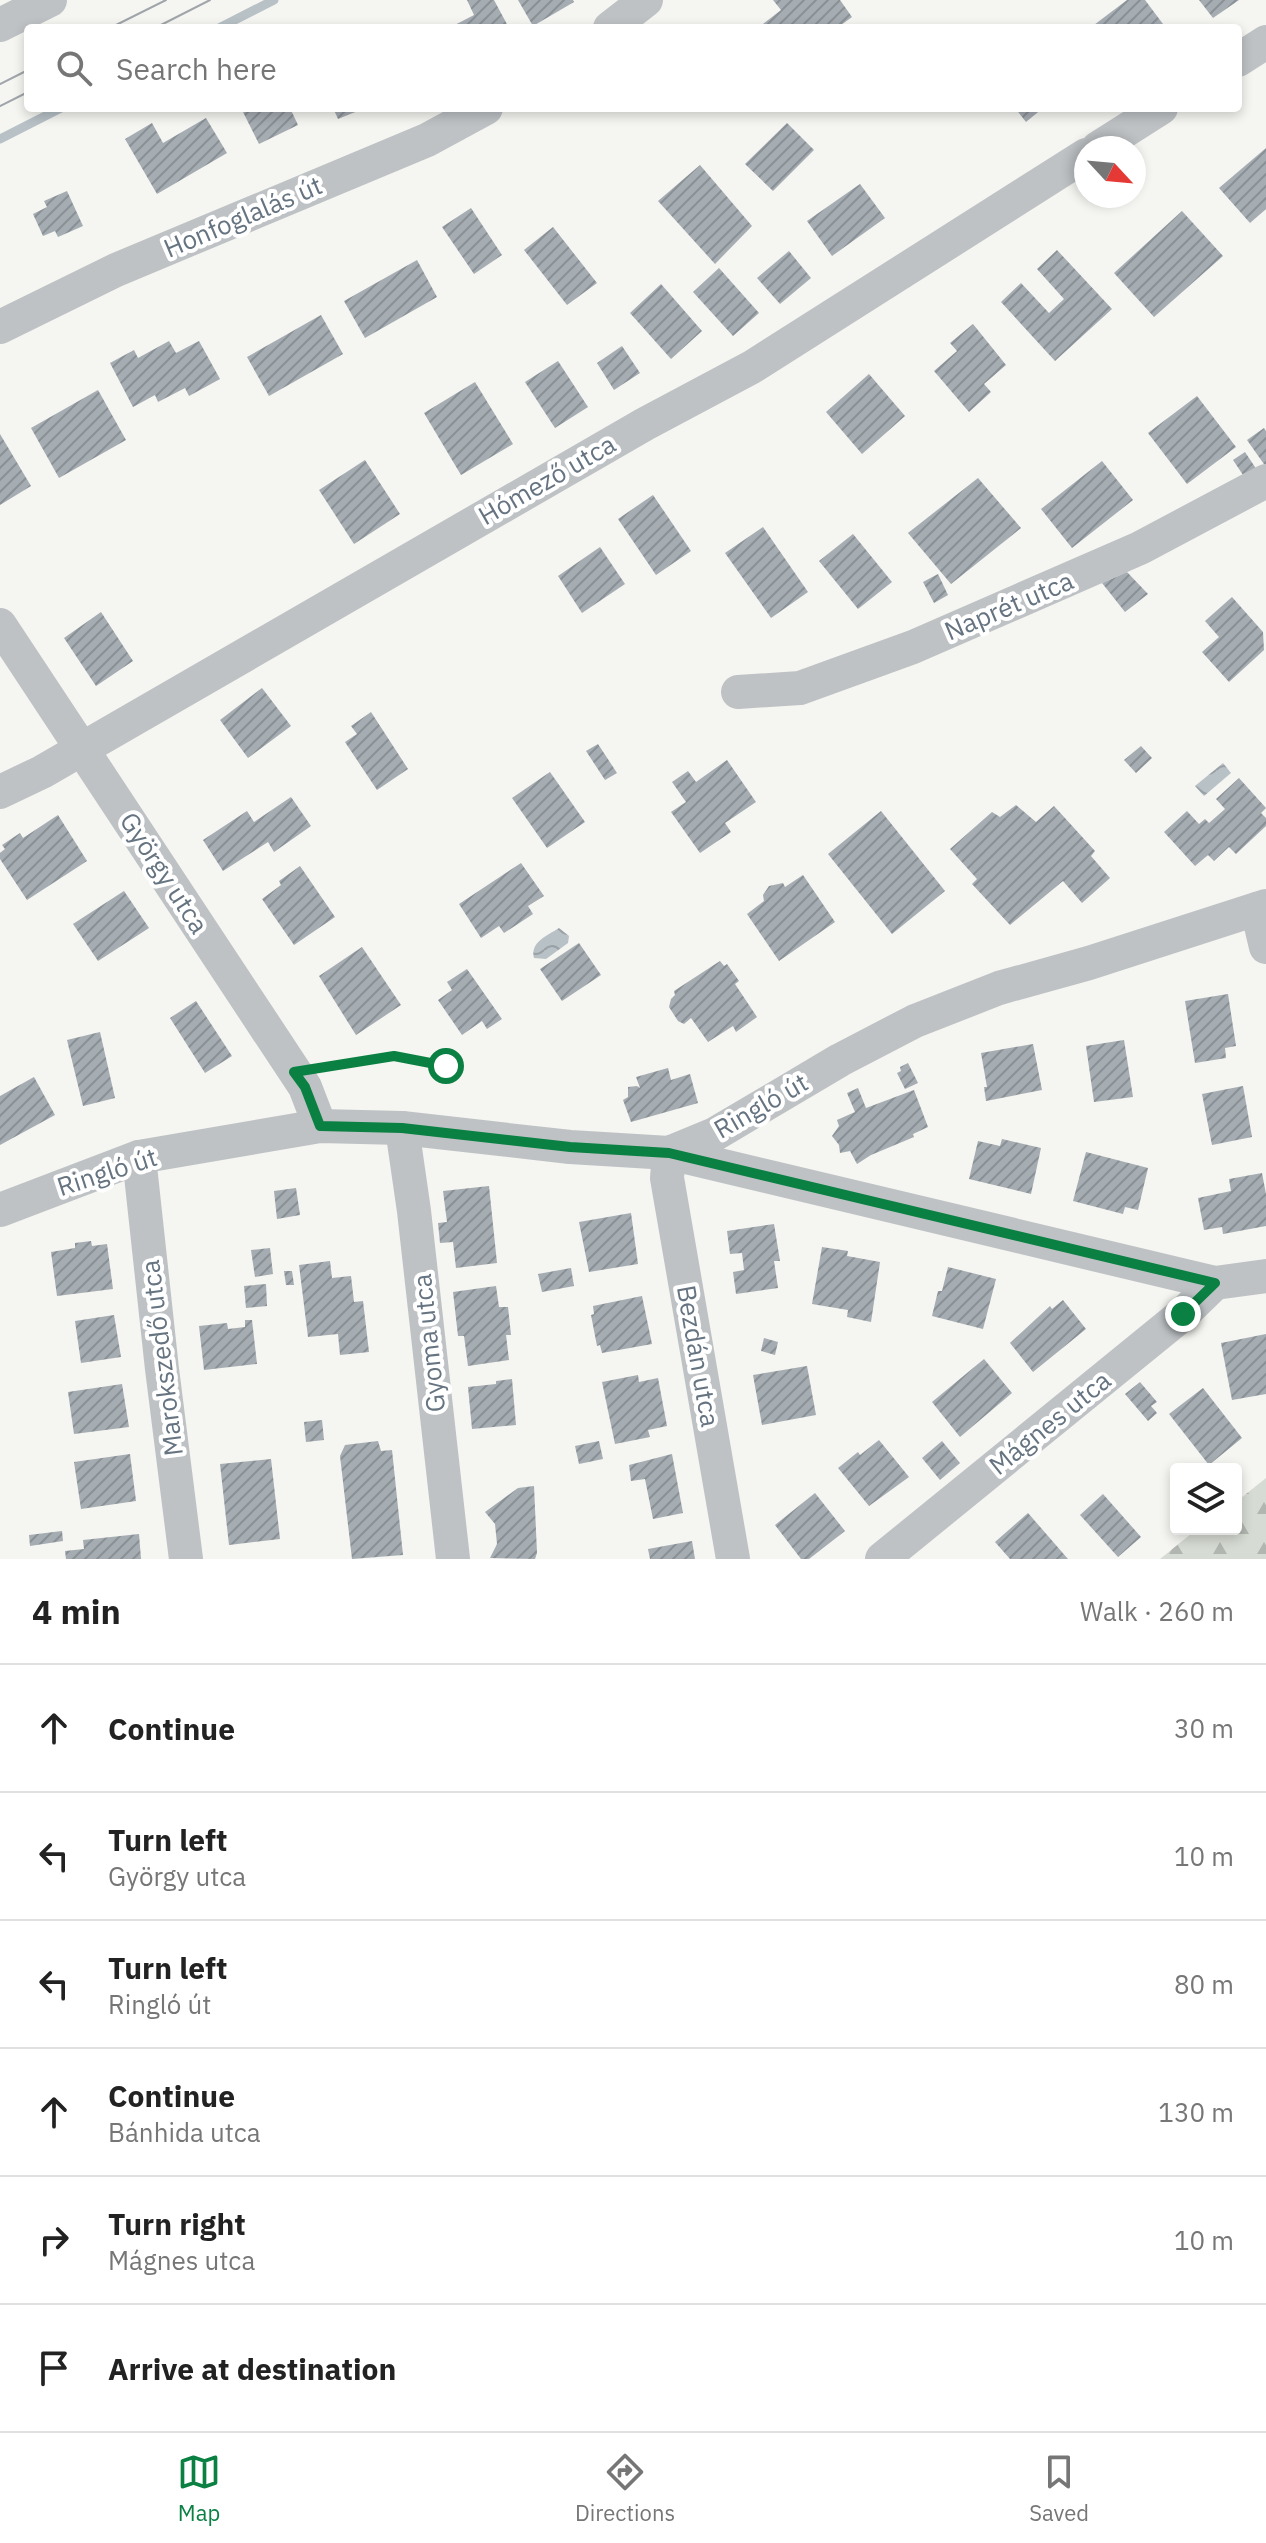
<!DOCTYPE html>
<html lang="en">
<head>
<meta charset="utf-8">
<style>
  :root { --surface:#fff; --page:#f2f2f2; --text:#222; --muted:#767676; --line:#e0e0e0; --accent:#0b8043 }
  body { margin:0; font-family:"IBM Plex Sans",sans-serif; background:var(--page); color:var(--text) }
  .controls { position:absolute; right:24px; bottom:24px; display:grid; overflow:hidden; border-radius:8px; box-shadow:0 4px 12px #0003 }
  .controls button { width:72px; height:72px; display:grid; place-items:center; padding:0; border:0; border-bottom:2px solid var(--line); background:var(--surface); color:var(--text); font:40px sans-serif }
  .compass { position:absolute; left:1074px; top:136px; width:72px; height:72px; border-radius:50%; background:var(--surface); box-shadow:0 4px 12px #0003; rotate:116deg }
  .stop { position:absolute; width:24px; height:24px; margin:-18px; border:6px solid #0b8043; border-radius:50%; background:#fff }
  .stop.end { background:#0b8043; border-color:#fff; box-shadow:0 2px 8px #0008 }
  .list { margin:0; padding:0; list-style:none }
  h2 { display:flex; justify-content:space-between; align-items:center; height:104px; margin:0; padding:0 32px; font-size:34px }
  h2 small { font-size:26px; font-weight:400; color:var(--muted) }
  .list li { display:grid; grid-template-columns:52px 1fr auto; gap:24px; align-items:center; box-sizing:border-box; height:128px; padding:0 32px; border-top:2px solid var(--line) }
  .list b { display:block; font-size:30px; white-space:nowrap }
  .list p { margin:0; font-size:26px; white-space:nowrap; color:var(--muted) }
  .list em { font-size:26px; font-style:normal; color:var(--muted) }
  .icon { flex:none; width:44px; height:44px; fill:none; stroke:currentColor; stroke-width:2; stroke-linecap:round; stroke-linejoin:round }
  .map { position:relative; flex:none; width:1266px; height:1559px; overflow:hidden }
  .search { position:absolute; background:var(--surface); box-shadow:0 4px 12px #0003; left:24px; right:24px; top:24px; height:88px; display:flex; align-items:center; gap:20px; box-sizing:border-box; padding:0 28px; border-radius:8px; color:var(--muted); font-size:30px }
  .sheet { height:872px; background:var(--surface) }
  nav { display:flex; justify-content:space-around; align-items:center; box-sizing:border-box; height:112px; border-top:2px solid var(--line); background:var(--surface); font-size:22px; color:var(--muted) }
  nav a { display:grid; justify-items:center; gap:4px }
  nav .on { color:var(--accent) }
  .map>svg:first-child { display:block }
  .forest { fill:url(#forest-firs) }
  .water { fill:url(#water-waves) }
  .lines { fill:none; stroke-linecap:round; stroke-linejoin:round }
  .stream { stroke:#b7c1c6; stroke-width:9 }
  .building { fill:url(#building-hatch) }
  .path { stroke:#b8bbbd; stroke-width:5; stroke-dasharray:4 4; stroke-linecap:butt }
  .minor { stroke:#bec2c5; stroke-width:34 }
  .tram { stroke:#a0a5aa; stroke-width:2 }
  .route { stroke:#0b8043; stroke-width:10 }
  .labels { text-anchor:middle; stroke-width:8; stroke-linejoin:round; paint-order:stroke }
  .street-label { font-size:26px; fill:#667481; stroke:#fff }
</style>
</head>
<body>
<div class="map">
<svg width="1266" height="1559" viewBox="0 0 1266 1559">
  <defs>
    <pattern id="forest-firs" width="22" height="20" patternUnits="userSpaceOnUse" patternTransform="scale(2)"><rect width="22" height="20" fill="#d6dbd3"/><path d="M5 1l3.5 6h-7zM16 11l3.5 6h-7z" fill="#b1b6b1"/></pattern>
    <pattern id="water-waves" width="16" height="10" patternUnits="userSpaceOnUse" patternTransform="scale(2)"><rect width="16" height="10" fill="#b7c1c6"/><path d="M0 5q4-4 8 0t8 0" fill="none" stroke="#99a1a6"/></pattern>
    <pattern id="building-hatch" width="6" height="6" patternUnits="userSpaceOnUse" patternTransform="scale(2)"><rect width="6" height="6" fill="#a5acb2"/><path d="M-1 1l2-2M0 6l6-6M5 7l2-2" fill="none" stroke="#8a9196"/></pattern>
  </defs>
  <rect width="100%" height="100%" fill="#f5f5f1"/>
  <path class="forest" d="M1266,1478V1559H1160L1197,1529H1236V1502Z"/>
  <g class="water">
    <path d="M1223,763L1231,773L1204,796L1195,786Z"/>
    <path d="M559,928L569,936L568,943L546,959L534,958C530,942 547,936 559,928Z"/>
  </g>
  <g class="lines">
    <g class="stream">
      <path d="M219,28L274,0"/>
      <path d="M0,139L61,108"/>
    </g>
  </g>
  <g class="building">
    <path d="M467,0H494L509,28H449L474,15Z"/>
    <path d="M518,0H573L574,2L533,26Z"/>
    <path d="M773,0H840L852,17L837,28H758L781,10Z"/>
    <path d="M1127,0H1145L1166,28H1090Z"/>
    <path d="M1199,0H1239L1213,18Z"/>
    <path d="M241,108H290L298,125L259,144Z"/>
    <path d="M333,108H365L338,119Z"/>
    <path d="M1015,108H1043L1026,122Z"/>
    <path d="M206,118L227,153L157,194L125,139L152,123L163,143Z"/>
    <path d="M787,123L814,150L773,191L745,164Z"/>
    <path d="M1266,148V209L1250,223L1219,188Z"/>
    <path d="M700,165L752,226L715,264L658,201Z"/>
    <path d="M860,184L885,218L832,256L807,221Z"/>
    <path d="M67,191L83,226L58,237L55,231L43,236L33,214L47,207L44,201Z"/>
    <path d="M471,208L502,255L474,274L442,227Z"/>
    <path d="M1182,211L1223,256L1154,317L1114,273Z"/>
    <path d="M553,227L597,283L567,305L524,250Z"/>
    <path d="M1057,250L1112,309L1055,361L1001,302L1021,283L1049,313L1064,299L1037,269Z"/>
    <path d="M789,251L811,278L780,304L757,278Z"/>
    <path d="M417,260L437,297L365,338L344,301Z"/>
    <path d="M719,268L759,313L733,336L693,292Z"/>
    <path d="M661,284L702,331L671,359L630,313Z"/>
    <path d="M321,315L343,354L269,396L247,357Z"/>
    <path d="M973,324L1006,365L984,384L991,392L969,412L934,371L957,351L950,343Z"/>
    <path d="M169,341L176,353L199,341L220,379L189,396L185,388L158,402L155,395L133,407L110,363L134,350L138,358Z"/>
    <path d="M622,346L640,373L614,390L597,363Z"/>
    <path d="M558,361L588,407L555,428L525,382Z"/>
    <path d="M869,374L905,416L862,454L826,412Z"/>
    <path d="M475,382L513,444L461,475L424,413Z"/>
    <path d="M98,390L126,440L59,478L31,428Z"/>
    <path d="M1197,396L1236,447L1187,484L1148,433Z"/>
    <path d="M1264,428L1266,431V467L1247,440Z"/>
    <path d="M0,434L31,486L0,505Z"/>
    <path d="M1245,452L1257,470L1245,478L1233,460Z"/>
    <path d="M365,460L400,514L354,544L319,490Z"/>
    <path d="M1102,461L1133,500L1072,548L1041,509Z"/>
    <path d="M978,478L1021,528L951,584L908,533Z"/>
    <path d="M653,495L691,551L656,575L618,519Z"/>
    <path d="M763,527L808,592L771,618L725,553Z"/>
    <path d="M853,534L892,582L858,609L819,561Z"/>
    <path d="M600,547L625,584L582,613L558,576Z"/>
    <path d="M1127,572L1148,594L1125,612L1102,583Z"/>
    <path d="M938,574L948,595L934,603L923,582Z"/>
    <path d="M1232,597L1263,632L1264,650L1229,682L1202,652L1219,637L1205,621Z"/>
    <path d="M101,612L133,661L96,686L64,638Z"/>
    <path d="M262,688L291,726L248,758L220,720Z"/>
    <path d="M371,712L408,769L377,790L345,742L357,734L351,726Z"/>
    <path d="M598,744L617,773L605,780L586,751Z"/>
    <path d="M1141,746L1152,758L1136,773L1124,760Z"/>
    <path d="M727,760L756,802L725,823L731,832L700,853L671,812L686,802L672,782L688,771L696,782Z"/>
    <path d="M550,772L585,822L547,848L512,798Z"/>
    <path d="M1239,778L1266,808L1261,813L1266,818V826L1236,854L1229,847L1214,861L1208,855L1195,866L1164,832L1187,811L1199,824L1205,819L1209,823L1225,809L1216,799Z"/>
    <path d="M291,797L311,826L274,852L268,842L223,871L203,840L247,811L254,822Z"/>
    <path d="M1016,805L1036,822L1054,806L1095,851L1091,856L1110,878L1082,903L1063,881L1010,925L972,884L977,879L950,849L992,812L1000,817Z"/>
    <path d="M881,811L945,891L892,934L828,854Z"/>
    <path d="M58,815L87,861L27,900L0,859V853L5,849L2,845L20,833L23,838Z"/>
    <path d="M521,863L544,896L528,906L533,914L504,933L499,926L481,938L459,904Z"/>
    <path d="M300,866L335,917L294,945L262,899L281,885L279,881Z"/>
    <path d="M803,875L835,922L779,961L747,914L764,901L763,895L769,886L783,883L785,887Z"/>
    <path d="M124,891L149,928L98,961L73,924Z"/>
    <path d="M579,943L601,975L562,1001L540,969Z"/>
    <path d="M362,947L401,1005L356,1035L319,976Z"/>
    <path d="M720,961L724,966L727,964L739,981L735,984L757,1017L736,1032L733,1026L708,1042L691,1018L684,1024L678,1021L669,1007L671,999L675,995L674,991Z"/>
    <path d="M467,969L502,1019L487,1029L482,1021L462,1035L438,1000L452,990L447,982Z"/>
    <path d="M1228,994L1236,1046L1225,1048L1226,1058L1195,1063L1185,1001Z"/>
    <path d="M196,1001L232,1056L205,1073L170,1018Z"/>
    <path d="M100,1032L115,1098L83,1106L67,1040Z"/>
    <path d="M1124,1040L1133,1097L1094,1102L1086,1046Z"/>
    <path d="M1033,1044L1042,1090L986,1101L984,1087H987L981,1053Z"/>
    <path d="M908,1063L918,1083L905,1089L897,1073L901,1071L900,1067Z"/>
    <path d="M668,1068L671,1080L690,1074L698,1103L631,1122L623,1100L628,1097V1087L637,1086L640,1088L636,1077Z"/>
    <path d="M34,1077L55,1115L0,1145V1096Z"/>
    <path d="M1243,1086L1252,1137L1212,1145L1202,1094Z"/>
    <path d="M858,1088L866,1108L914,1090L928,1127L913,1134L914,1137L871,1155L857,1164L850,1151L840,1153L839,1145L832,1136L839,1126L837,1120L855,1112L847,1093Z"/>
    <path d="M1002,1139L1041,1148L1031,1194L969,1179L978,1141L1000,1146Z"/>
    <path d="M1086,1152L1148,1168L1138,1210L1125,1207L1123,1214L1073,1201Z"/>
    <path d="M1262,1173L1266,1194V1226L1223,1234L1222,1227L1204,1230L1198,1198L1231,1191L1229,1179Z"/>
    <path d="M489,1186L497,1263L456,1268L453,1242L440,1243L438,1223L447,1222L443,1191Z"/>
    <path d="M296,1188L300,1215L277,1219L274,1191Z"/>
    <path d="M631,1213L638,1264L589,1272L579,1222Z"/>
    <path d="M774,1224L780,1261H774L778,1288L736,1294L733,1272L744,1270L742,1253L730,1254L727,1231Z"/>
    <path d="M91,1241L92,1246L107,1244L113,1289L57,1296L51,1252L75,1248V1243Z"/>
    <path d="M822,1247L848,1251L847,1256L880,1262L871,1322L847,1317L848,1310L812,1304Z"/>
    <path d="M270,1248L273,1274L255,1277L251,1250Z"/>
    <path d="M330,1261L332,1278L351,1276L354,1302L363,1301L369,1352L340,1355L338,1334L308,1337L299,1265Z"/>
    <path d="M948,1267L996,1279L983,1329L932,1316L938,1291H942Z"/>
    <path d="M571,1268L574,1286L542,1292L538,1274Z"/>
    <path d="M284,1271H292L294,1285H286Z"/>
    <path d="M266,1284L267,1306L246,1308L244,1286Z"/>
    <path d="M496,1286L499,1307H508L511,1335H506L509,1360L468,1366L464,1336H458L453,1292Z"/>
    <path d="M642,1296L652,1344L602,1353L600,1345L597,1346L591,1315L594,1314L593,1306Z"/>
    <path d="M1063,1300L1086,1329L1033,1372L1010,1343L1050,1306L1052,1309Z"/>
    <path d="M114,1315L121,1357L81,1363L75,1321Z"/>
    <path d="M245,1320H252L257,1364L204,1370L199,1326L227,1323L228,1329L245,1327Z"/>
    <path d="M1266,1334V1394L1232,1400L1221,1343Z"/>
    <path d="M764,1338L778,1342L775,1355L761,1351Z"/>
    <path d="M984,1359L1012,1393L960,1437L932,1402Z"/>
    <path d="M807,1366L816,1415L762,1425L753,1375Z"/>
    <path d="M638,1375L639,1382L658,1378L667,1426L648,1430L650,1437L615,1444L602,1382Z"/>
    <path d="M512,1379L516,1425L472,1429L468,1387L496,1384V1381Z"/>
    <path d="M1140,1382L1157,1402L1151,1406L1157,1413L1148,1421L1125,1394Z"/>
    <path d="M122,1384L129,1427L74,1434L68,1392Z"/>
    <path d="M1203,1388L1242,1438L1209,1465L1169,1414Z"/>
    <path d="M322,1420L324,1440L306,1442L304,1422Z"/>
    <path d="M879,1440L909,1477L869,1506L838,1468L858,1452L860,1455Z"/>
    <path d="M378,1441L381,1451L392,1450L403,1555L352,1559L340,1456L345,1445Z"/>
    <path d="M599,1441L603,1459L579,1464L575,1446Z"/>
    <path d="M942,1441L960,1463L940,1480L922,1458Z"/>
    <path d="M130,1454L136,1501L81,1509L74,1462Z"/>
    <path d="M672,1454L683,1513L653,1519L645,1479L631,1481L629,1465Z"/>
    <path d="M271,1459L280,1539L229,1545L220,1464Z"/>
    <path d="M534,1486L537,1553L535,1559L490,1558L497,1544L495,1524L485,1512L518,1488Z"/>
    <path d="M815,1493L845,1531L809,1559H801L775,1525Z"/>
    <path d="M1103,1494L1141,1537L1118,1557L1080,1515Z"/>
    <path d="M1028,1513L1068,1559H1010L995,1542Z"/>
    <path d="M62,1531L63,1541L30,1546L29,1535Z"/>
    <path d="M139,1534L141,1559H66L65,1551L84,1549L83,1540Z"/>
    <path d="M692,1541L695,1559H650L648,1549Z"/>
  </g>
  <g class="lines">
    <path class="path" d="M326,1067L394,1056L446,1066"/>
    <g class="minor">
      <path d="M0,25L50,0"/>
      <path d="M610,28L646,0"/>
      <path d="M1238,60L1266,42"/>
      <path d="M1098,148L1161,108"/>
      <path d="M0,327L116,270L427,140L486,108"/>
      <path d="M0,625L305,1087L320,1126"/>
      <path d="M738,692L800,688L913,647L1140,548L1266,481"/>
      <path d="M0,792L42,772L645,424L752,367L1086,155"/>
      <path d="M1257,909L1266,947"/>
      <path d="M402,1128L414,1211L453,1559"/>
      <path d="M139,1157L162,1369L186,1559"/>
      <path d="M0,1210L139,1157L320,1126L402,1128L570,1147L669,1153L715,1134L840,1060L915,1021L999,988L1089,963L1266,906"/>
      <path d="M733,1559L667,1178L669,1153L1215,1283L1266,1276"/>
      <path d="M882,1559L1183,1314L1215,1283"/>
    </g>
    <g class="tram">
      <path d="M110,28L166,0"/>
      <path d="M155,28L210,0"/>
      <path d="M0,84L28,70"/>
      <path d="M0,106L28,92"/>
    </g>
  </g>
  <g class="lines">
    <path class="route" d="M446,1066L394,1056L294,1072L305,1087L320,1126L402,1128L570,1147L669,1153L1215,1283L1183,1314"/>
  </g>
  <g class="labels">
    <g class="street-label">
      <text transform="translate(243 217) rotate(-23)" y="9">Honfoglalás út</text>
      <text transform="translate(547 480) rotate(-30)" y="9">Hómező utca</text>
      <text transform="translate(1009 606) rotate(-23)" y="9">Naprét utca</text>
      <text transform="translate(164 873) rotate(57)" y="9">György utca</text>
      <text transform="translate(761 1106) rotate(-30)" y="9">Ringló út</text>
      <text transform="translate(107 1172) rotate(-18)" y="9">Ringló út</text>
      <text transform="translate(429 1343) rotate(-96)" y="9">Gyoma utca</text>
      <text transform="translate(698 1356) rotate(80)" y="9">Bezdán utca</text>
      <text transform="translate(162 1358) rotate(-97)" y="9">Marokszedő utca</text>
      <text transform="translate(1050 1423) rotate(-39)" y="9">Mágnes utca</text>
    </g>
  </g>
</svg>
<div class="controls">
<button><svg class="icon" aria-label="layers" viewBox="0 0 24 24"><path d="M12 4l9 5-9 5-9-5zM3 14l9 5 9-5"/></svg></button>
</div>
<svg class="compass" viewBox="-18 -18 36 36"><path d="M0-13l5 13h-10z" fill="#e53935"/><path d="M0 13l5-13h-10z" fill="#767676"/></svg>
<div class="stop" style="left:446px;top:1066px"></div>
<div class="stop end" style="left:1183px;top:1314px"></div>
<div class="search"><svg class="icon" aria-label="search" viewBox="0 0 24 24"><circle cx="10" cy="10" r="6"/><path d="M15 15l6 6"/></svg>Search here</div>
</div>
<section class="sheet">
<h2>4 min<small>Walk · 260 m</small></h2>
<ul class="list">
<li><svg class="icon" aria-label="ahead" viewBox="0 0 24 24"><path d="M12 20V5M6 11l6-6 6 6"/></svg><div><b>Continue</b></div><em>30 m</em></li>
<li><svg class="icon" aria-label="left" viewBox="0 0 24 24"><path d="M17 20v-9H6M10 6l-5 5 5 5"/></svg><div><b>Turn left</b><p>György utca</p></div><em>10 m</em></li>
<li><svg class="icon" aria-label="left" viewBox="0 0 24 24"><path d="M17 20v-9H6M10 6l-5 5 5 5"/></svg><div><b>Turn left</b><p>Ringló út</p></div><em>80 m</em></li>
<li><svg class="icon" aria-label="ahead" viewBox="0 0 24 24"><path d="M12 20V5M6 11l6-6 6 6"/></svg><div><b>Continue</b><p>Bánhida utca</p></div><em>130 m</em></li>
<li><svg class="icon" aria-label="right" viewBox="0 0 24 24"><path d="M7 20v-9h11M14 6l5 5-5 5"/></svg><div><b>Turn right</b><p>Mágnes utca</p></div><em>10 m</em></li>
<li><svg class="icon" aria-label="arrive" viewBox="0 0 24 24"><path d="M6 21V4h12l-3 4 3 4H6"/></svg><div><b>Arrive at destination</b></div></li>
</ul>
</section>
<nav>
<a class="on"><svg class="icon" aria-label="map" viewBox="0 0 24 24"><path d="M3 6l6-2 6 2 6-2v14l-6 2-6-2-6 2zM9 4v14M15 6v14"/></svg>Map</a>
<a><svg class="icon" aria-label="directions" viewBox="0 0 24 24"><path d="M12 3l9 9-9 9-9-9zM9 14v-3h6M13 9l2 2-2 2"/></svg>Directions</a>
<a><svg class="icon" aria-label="saved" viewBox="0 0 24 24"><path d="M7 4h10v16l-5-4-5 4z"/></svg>Saved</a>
</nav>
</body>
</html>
